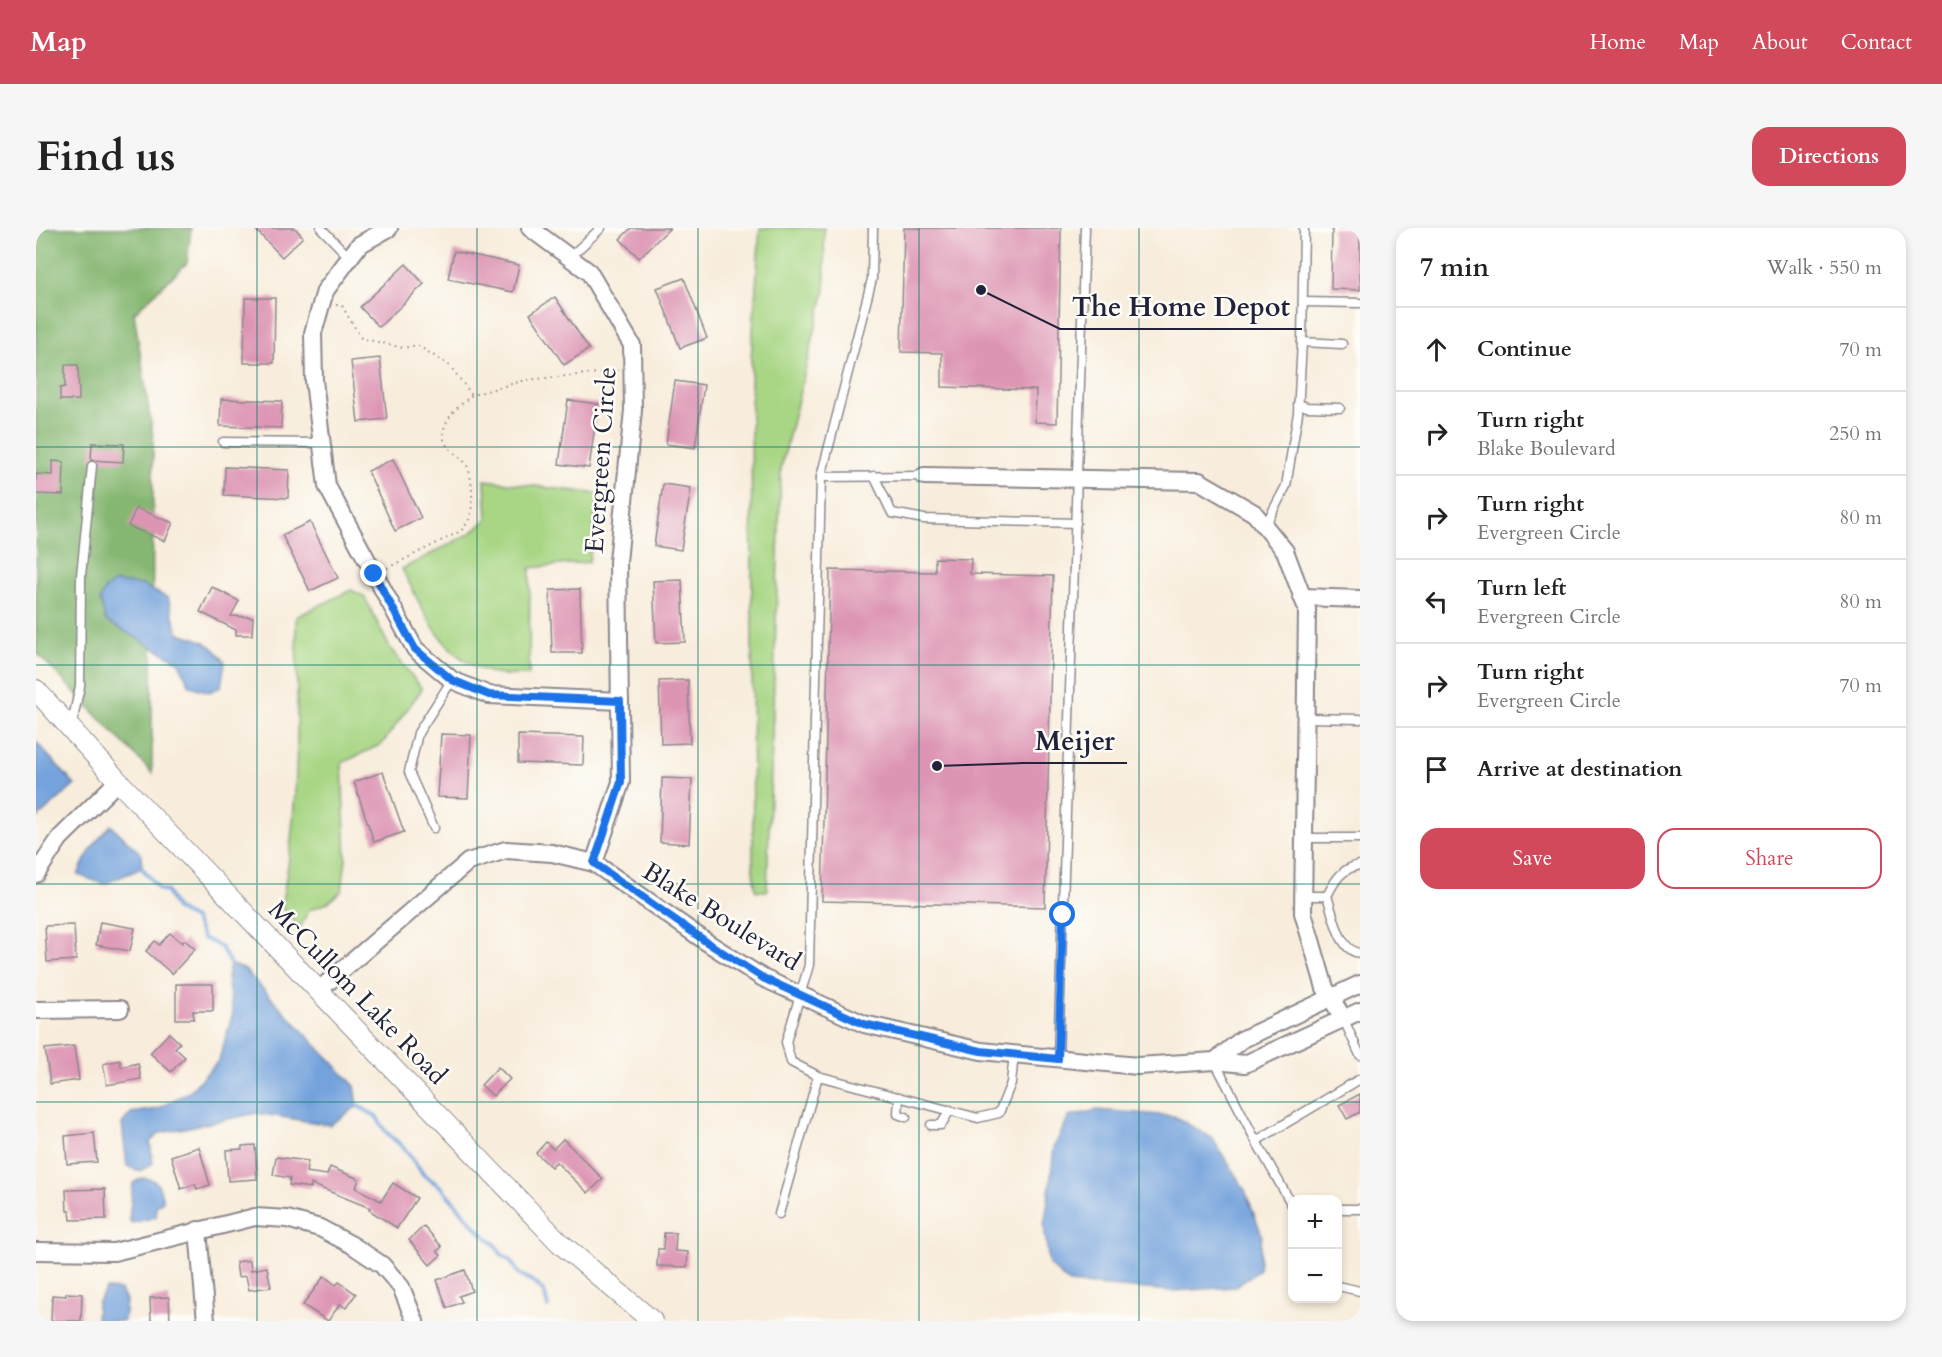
<!DOCTYPE html>
<html lang="en">
<head>
<meta charset="utf-8">
<style>
  :root { --surface:#fff; --page:#f6f6f6; --text:#222; --muted:#767676; --line:#e0e0e0; --accent:#d1495b }
  body { margin:0; font-family:Cardo,serif; background:var(--page); color:var(--text) }
  .controls { position:absolute; right:18px; bottom:18px; display:grid; overflow:hidden; border-radius:12px; box-shadow:0 3px 9px #0003 }
  .controls button { width:54px; height:54px; display:grid; place-items:center; padding:0; border:0; border-bottom:2px solid var(--line); background:var(--surface); color:var(--text); font:30px sans-serif }
  .stop { position:absolute; width:18px; height:18px; margin:-14px; border:4px solid #1a73e8; border-radius:50%; background:#fff }
  .stop.end { background:#1a73e8; border-color:#fff; box-shadow:0 2px 6px #0008 }
  .list { margin:0; padding:0; list-style:none }
  h2 { display:flex; justify-content:space-between; align-items:center; height:78px; margin:0; padding:0 24px; font-size:26px }
  h2 small { font-size:20px; font-weight:400; color:var(--muted) }
  .list li { display:grid; grid-template-columns:39px 1fr auto; gap:18px; align-items:center; box-sizing:border-box; height:84px; padding:0 24px; border-top:2px solid var(--line) }
  .list b { display:block; font-size:22px; white-space:nowrap }
  .list p { margin:0; font-size:20px; white-space:nowrap; color:var(--muted) }
  .list em { font-size:20px; font-style:normal; color:var(--muted) }
  .actions { display:flex; gap:12px; padding:18px 24px }
  .actions a { flex:1; padding:14px 0; border:2px solid var(--accent); border-radius:18px; text-align:center; font-size:21px; color:var(--accent) }
  .actions .main { background:var(--accent); color:#fff }
  .icon { flex:none; width:33px; height:33px; fill:none; stroke:currentColor; stroke-width:2; stroke-linecap:round; stroke-linejoin:round }
  .map { position:relative; flex:none; width:1324px; height:1093px; overflow:hidden; border-radius:18px }
  header { display:flex; align-items:center; gap:36px; box-sizing:border-box; height:84px; padding:0 30px; background:var(--accent); color:#fff }
  header strong { font-size:28px }
  nav { display:flex; gap:33px; margin-inline-start:auto; font-size:21px }
  .intro { display:flex; align-items:center; justify-content:space-between; box-sizing:border-box; height:144px; padding:0 36px }
  h1 { margin:0; font-size:42px }
  .button { padding:15px 27px; border-radius:18px; background:var(--accent); color:#fff; font-size:21px; font-weight:700 }
  main { display:flex; gap:36px; padding:0 36px }
  aside { flex:1; background:var(--surface); border-radius:18px; box-shadow:0 3px 9px #0003 }
  .map>svg:first-child { display:block }
  .green { fill:#a8d684; stroke:#657c60; stroke-width:1.5 }
  .forest { fill:#86b772; stroke:#546c56; stroke-width:1.5 }
  .water { fill:#73a2dc; stroke:#4a628c; stroke-width:1.5 }
  .lines { fill:none; stroke-linecap:round; stroke-linejoin:round }
  .stream { stroke:#73a2dc; stroke-width:4 }
  .building { fill:#dd95b4 }
  .service-casing { stroke:#8d888c; stroke-width:11 }
  .minor-casing { stroke:#8d888c; stroke-width:20 }
  .tertiary-casing { stroke:#8d888c; stroke-width:22 }
  .path { stroke:#8d888c; stroke-width:2; stroke-dasharray:1.5 4.5; stroke-linecap:butt }
  .service { stroke:#fff; stroke-width:8 }
  .minor { stroke:#fff; stroke-width:16 }
  .tertiary { stroke:#fff; stroke-width:20 }
  .route { stroke:#1a73e8; stroke-width:8 }
  .grid { fill:none; stroke:#0f766e; stroke-width:1.5; stroke-opacity:0.55 }
  .labels { text-anchor:middle; stroke-width:5; stroke-linejoin:round; paint-order:stroke }
  .street-label { font-size:26px; fill:#22223b; stroke:#fdfcf7 }
  .leader { fill:none; stroke:#22223b; stroke-width:2 }
  .callout-dot { fill:#22223b; stroke:#fdfcf7; stroke-width:2 }
  .callout-label { font-size:27px; text-anchor:middle; font-weight:bold; fill:#22223b; stroke:#fdfcf7; stroke-width:5; stroke-linejoin:round; paint-order:stroke }
</style>
</head>
<body>
<header>
<strong>Map</strong>
<nav><a>Home</a><a>Map</a><a>About</a><a>Contact</a></nav>
</header>
<div class="intro"><h1>Find us</h1><a class="button">Directions</a></div>
<main>
<div class="map">
<svg width="1324" height="1093" viewBox="0 0 1324 1093">
  <rect width="100%" height="100%" fill="#fdfcf7"/>
  <filter id="ink" filterUnits="userSpaceOnUse"><feTurbulence type="fractalNoise" baseFrequency=".0167" numOctaves="2"/><feDisplacementMap in="SourceGraphic" scale="12" xChannelSelector="R" yChannelSelector="G"/><feConvolveMatrix kernelMatrix="1 2 1 2 8 2 1 2 1" color-interpolation-filters="sRGB"/></filter>
  <filter id="wash" filterUnits="userSpaceOnUse"><feTurbulence type="fractalNoise" baseFrequency=".008" numOctaves="4" result="noise"/><feDisplacementMap in="SourceGraphic" scale="24" xChannelSelector="R" yChannelSelector="G"/><feGaussianBlur stdDeviation="1.35" result="paint"/><feColorMatrix in="noise" values="0 0 0 0 0 0 0 0 0 0 0 0 0 0 0 0 0 1.4 0 .05"/><feComposite in="paint" operator="in"/></filter>
  <g filter="url(#wash)">
    <rect width="100%" height="100%" fill="#f8eddc"/>
    <g class="green">
      <path d="M724,0H788L789,62L745,240L731,663H720L717,643L715,132Z"/>
      <path d="M449,252L563,266L553,334L494,340L493,447C482,447 469,448 460,446C406,433 389,385 366,341L435,305L451,291Z"/>
      <path d="M315,362L328,368L354,420L386,461L346,516L306,535L310,631L306,662L291,675L273,682L264,700L245,679C264,583 262,486 260,389Z"/>
    </g>
    <path class="forest" d="M0,0H155L151,35L98,85L117,208L116,545L0,424Z"/>
    <g class="water">
      <path d="M79,354L106,357L132,370L142,405C165,411 175,414 189,434L185,459L173,464L154,458L142,433L70,393L64,371L69,361Z"/>
      <path d="M0,514L39,557L0,591Z"/>
      <path d="M75,597L105,626L106,640L68,656L42,647C50,626 60,612 75,597Z"/>
      <path d="M194,736L208,741L319,858L322,878L294,897L221,885L124,905L114,914L117,935L104,943L91,938L86,896L95,885L121,881L153,864L183,832L197,785L191,750Z"/>
      <path d="M1060,882L1138,888L1176,910L1209,962L1226,1007L1223,1042L1199,1059L1136,1063L1033,1055L1013,1037L1008,997L1013,966L1018,919L1033,889Z"/>
      <path d="M106,950C124,951 123,958 127,973L120,978V989L96,995L93,992L97,955Z"/>
      <path d="M70,1061L84,1062L90,1072L88,1093H60L61,1075Z"/>
    </g>
    <g class="lines">
      <g class="stream">
        <path d="M106,640L123,661L131,664L140,681L158,691L167,710L185,719L194,736"/>
        <path d="M322,878L340,888L350,904L368,920L388,947L405,959L445,1005L457,1014L466,1027L474,1032L483,1046L498,1054L508,1064L512,1079"/>
      </g>
    </g>
    <g id="blocks">
      <g class="building">
        <path d="M218,0H259L267,9L246,29Z"/>
        <path d="M595,0H634L603,30L584,11Z"/>
        <path d="M868,0H1025L1021,195L999,194L1000,162L906,159V125L865,124Z"/>
        <path d="M1296,0H1324V62L1295,61Z"/>
        <path d="M418,23L483,37L477,64L412,51Z"/>
        <path d="M370,36L388,56L343,99L324,79Z"/>
        <path d="M648,50L671,110L644,120L621,60Z"/>
        <path d="M519,69L553,121L528,137L494,86Z"/>
        <path d="M209,70H239L238,135H208Z"/>
        <path d="M344,130L351,191L322,194L315,133Z"/>
        <path d="M29,137H42L43,172H24V160L29,159Z"/>
        <path d="M639,153L668,157L659,220L630,216Z"/>
        <path d="M185,171L246,173L245,200L184,198Z"/>
        <path d="M532,172L562,176L553,240L523,236Z"/>
        <path d="M56,215L88,216L87,234L55,232Z"/>
        <path d="M357,231L385,290L359,303L332,243Z"/>
        <path d="M17,233L28,234L27,267L0,266V246L17,247Z"/>
        <path d="M189,239L253,242L252,270L188,267Z"/>
        <path d="M627,256L655,260L645,322L618,318Z"/>
        <path d="M100,280L137,295L129,313L92,298Z"/>
        <path d="M274,294L302,350L274,363L246,307Z"/>
        <path d="M899,330L935,331L934,346L1017,348L1009,679L786,673L794,342L899,344Z"/>
        <path d="M646,352L649,414L620,415L617,353Z"/>
        <path d="M176,359L203,373L195,388L217,389L216,407H200V402L164,384Z"/>
        <path d="M544,361L546,425H516L514,362Z"/>
        <path d="M652,452L654,515L625,516L623,453Z"/>
        <path d="M405,506L435,507L432,570L401,569Z"/>
        <path d="M482,507L548,509L547,537L482,535Z"/>
        <path d="M347,544L368,604L338,614L318,554Z"/>
        <path d="M626,550L656,551L653,616L624,614Z"/>
        <path d="M64,694L99,700L94,723L60,717Z"/>
        <path d="M38,697L40,732L11,734L9,698Z"/>
        <path d="M134,705L146,715L149,712L159,721L136,746L110,723L119,713L123,717Z"/>
        <path d="M140,756H177V783H157L158,791H140Z"/>
        <path d="M133,805L144,815L139,820L149,829L135,844L114,825Z"/>
        <path d="M38,818L43,852L14,856L9,821Z"/>
        <path d="M84,832L85,839L102,835L105,851L71,857L67,836Z"/>
        <path d="M462,839L474,851L457,868L445,857Z"/>
        <path d="M1324,866V884L1311,891L1303,877Z"/>
        <path d="M58,905L61,934L31,936L29,908Z"/>
        <path d="M527,911L567,951L552,965L520,934L515,939L500,925L510,914L517,921Z"/>
        <path d="M219,917L221,951L192,953L190,922L206,921V918Z"/>
        <path d="M163,919L174,957L161,961L159,956L145,961L135,928Z"/>
        <path d="M240,929L272,933L270,944L291,947L294,939L323,951L320,960L345,973L357,955L381,970L361,1000L333,982L334,980L275,956V960L253,957L254,950L237,947Z"/>
        <path d="M69,961L70,991L35,992L34,983H31L30,962Z"/>
        <path d="M388,998L406,1019L401,1023L405,1027L394,1037L373,1012Z"/>
        <path d="M628,1005H640L639,1023L652,1024L651,1039L621,1038L622,1021H627Z"/>
        <path d="M214,1032L215,1042L231,1039L235,1059L213,1062L210,1048L202,1049L200,1034Z"/>
        <path d="M429,1042L436,1063L423,1068L426,1074L411,1080L401,1052Z"/>
        <path d="M288,1048L300,1057L303,1054L320,1066L310,1080L304,1076L292,1093L267,1077Z"/>
        <path d="M30,1065L46,1066L45,1093H15L16,1067L30,1068Z"/>
        <path d="M133,1069L134,1093H115L114,1070Z"/>
      </g>
    </g>
  </g>
  <g filter="url(#ink)">
    <use href="#blocks" fill-opacity="0" stroke="#8d888c" stroke-width="1.5"/>
    <g class="lines">
      <defs>
        <g id="service">
          <path d="M285,0L314,30"/>
          <path d="M837,0L836,51L785,249L773,737L750,814L755,834L782,848L942,890L963,885L975,855L978,826"/>
          <path d="M533,30L565,0"/>
          <path d="M1267,74L1324,75"/>
          <path d="M1266,114L1306,116"/>
          <path d="M1262,176L1271,179L1304,180"/>
          <path d="M187,214L286,215"/>
          <path d="M838,248L856,285L888,291L1040,295"/>
          <path d="M785,249L888,248"/>
          <path d="M1229,298L1250,258L1262,185L1266,114L1268,0"/>
          <path d="M1270,490L1324,491"/>
          <path d="M35,500L44,458L45,348L56,238"/>
          <path d="M398,600L373,544L382,505L416,452"/>
          <path d="M1268,610H1324"/>
          <path d="M1324,637C1306,640 1299,652 1291,668C1297,685 1303,724 1324,725"/>
          <path d="M1267,668H1291"/>
          <path d="M1307,790L1324,827"/>
          <path d="M1022,830L1049,0"/>
          <path d="M1179,834L1220,913"/>
          <path d="M863,869L862,886L870,889"/>
          <path d="M895,897H905L914,882"/>
          <path d="M1256,977L1220,913L1324,851"/>
          <path d="M1302,981H1324"/>
          <path d="M743,986L782,848"/>
          <path d="M1302,1058L1324,1063"/>
        </g>
        <g id="minor">
          <path d="M353,0L323,17L289,63L277,105L278,153L291,258L379,421L416,452L453,467L584,473"/>
          <path d="M494,0L553,44L596,117L597,182L582,334L585,554L558,635"/>
          <path d="M888,248L1163,253L1218,285L1249,323L1271,381L1267,685L1289,760L1307,790"/>
          <path d="M1266,369L1324,371"/>
          <path d="M0,646L24,610L82,553"/>
          <path d="M283,762L432,634L470,622L516,625L558,635L672,715L727,750L828,796L945,823L1102,838L1179,833L1209,836L1324,783"/>
          <path d="M0,782L84,781"/>
          <path d="M1179,833L1205,812L1324,756"/>
          <path d="M162,1002L170,1093"/>
          <path d="M0,1023L78,1024L219,989L251,991L284,1000L316,1017L346,1037L365,1059L379,1093"/>
        </g>
        <path id="tertiary" d="M0,462L82,553L524,1015L616,1093"/>
      </defs>
      <use href="#service" class="service-casing"/>
      <use href="#minor" class="minor-casing"/>
      <use href="#tertiary" class="tertiary-casing"/>
      <g class="path">
        <path d="M300,77L306,78L325,110L367,120L381,117L414,138L436,167L490,152L582,143"/>
        <path d="M351,340L425,303C428,299 432,295 433,291C438,281 437,246 430,236C426,230 418,226 413,220C396,201 421,179 436,167"/>
      </g>
      <use href="#service" class="service"/>
      <use href="#minor" class="minor"/>
      <use href="#tertiary" class="tertiary"/>
    </g>
  </g>
  <g class="lines" filter="url(#ink)">
    <path class="route" d="M338,346L379,421L416,452L453,467L584,473L585,554L558,635L672,715L727,750L828,796L945,823L1022,831L1027,687"/>
  </g>
  <path class="grid" d="M221,0V1093M441,0V1093M662,0V1093M883,0V1093M1103,0V1093M0,219H1324M0,437H1324M0,656H1324M0,874H1324"/>
  <g class="labels">
    <g class="street-label">
      <text transform="translate(564 232) rotate(-86)" y="9">Evergreen Circle</text>
      <text transform="translate(686 688) rotate(32)" y="9">Blake Boulevard</text>
      <text transform="translate(322 764) rotate(46)" y="9">McCullom Lake Road</text>
    </g>
  </g>
  <path class="leader" d="M945 62L1024 101H1266M901 538L987 535H1091"/>
  <g class="callout-dot">
    <circle cx="945" cy="62" r="6"/>
    <circle cx="901" cy="538" r="6"/>
  </g>
  <g class="callout-label">
    <text x="1145" y="88">The Home Depot</text>
    <text x="1039" y="522">Meijer</text>
  </g>
</svg>
<div class="controls">
<button>+</button>
<button>−</button>
</div>
<div class="stop" style="left:1027px;top:687px"></div>
<div class="stop end" style="left:338px;top:346px"></div>
</div>
<aside>
<h2>7 min<small>Walk · 550 m</small></h2>
<ul class="list">
<li><svg class="icon" aria-label="ahead" viewBox="0 0 24 24"><path d="M12 20V5M6 11l6-6 6 6"/></svg><div><b>Continue</b></div><em>70 m</em></li>
<li><svg class="icon" aria-label="right" viewBox="0 0 24 24"><path d="M7 20v-9h11M14 6l5 5-5 5"/></svg><div><b>Turn right</b><p>Blake Boulevard</p></div><em>250 m</em></li>
<li><svg class="icon" aria-label="right" viewBox="0 0 24 24"><path d="M7 20v-9h11M14 6l5 5-5 5"/></svg><div><b>Turn right</b><p>Evergreen Circle</p></div><em>80 m</em></li>
<li><svg class="icon" aria-label="left" viewBox="0 0 24 24"><path d="M17 20v-9H6M10 6l-5 5 5 5"/></svg><div><b>Turn left</b><p>Evergreen Circle</p></div><em>80 m</em></li>
<li><svg class="icon" aria-label="right" viewBox="0 0 24 24"><path d="M7 20v-9h11M14 6l5 5-5 5"/></svg><div><b>Turn right</b><p>Evergreen Circle</p></div><em>70 m</em></li>
<li><svg class="icon" aria-label="arrive" viewBox="0 0 24 24"><path d="M6 21V4h12l-3 4 3 4H6"/></svg><div><b>Arrive at destination</b></div></li>
</ul>
<div class="actions"><a class="main">Save</a><a>Share</a></div>
</aside>
</main>
</body>
</html>
